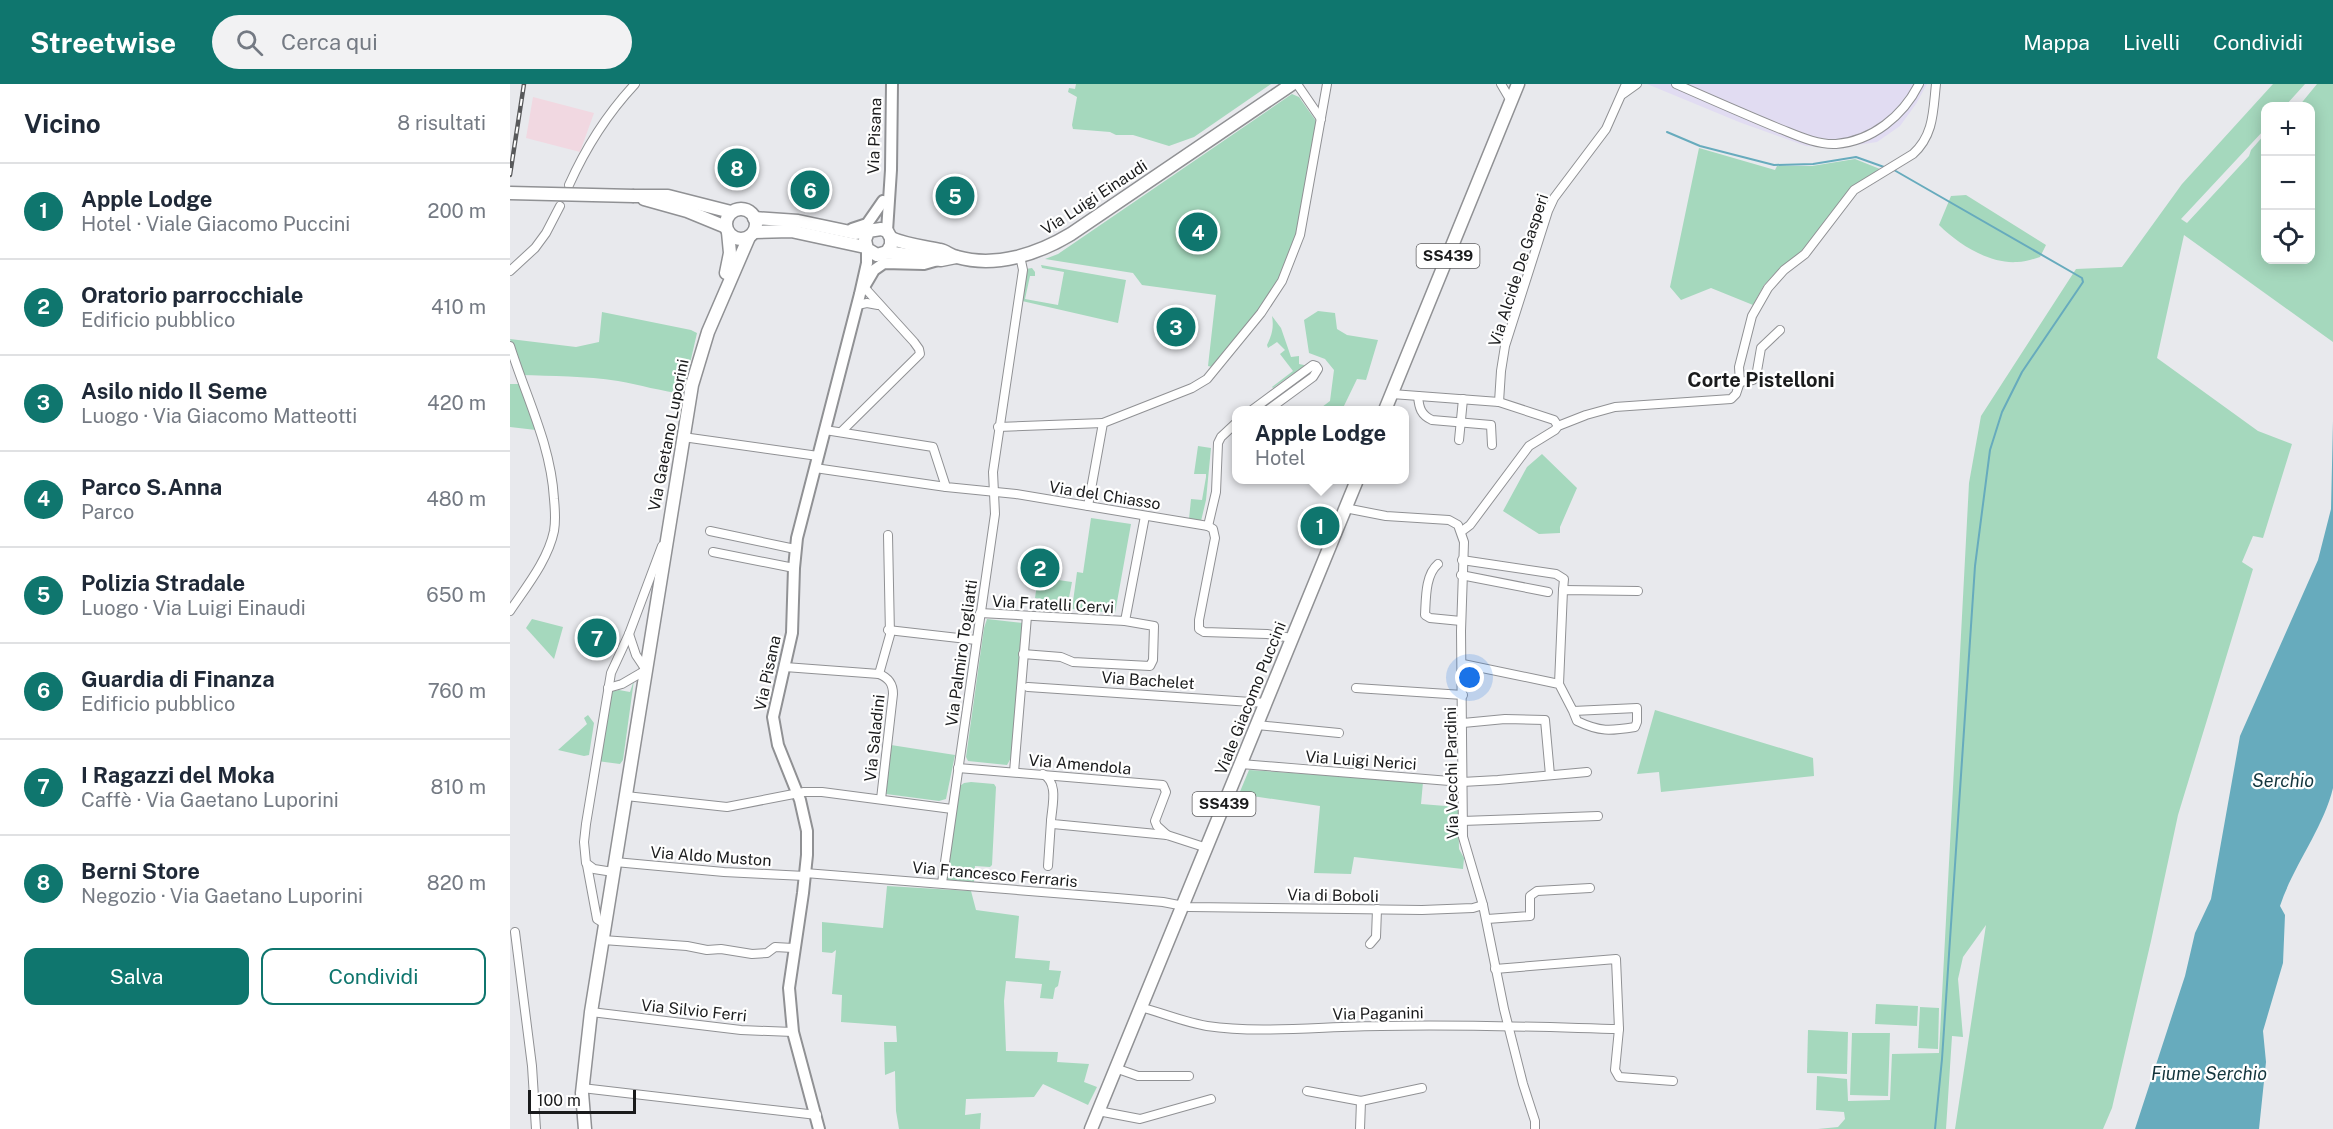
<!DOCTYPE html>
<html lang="it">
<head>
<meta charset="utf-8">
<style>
  :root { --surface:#fff; --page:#f2f2f3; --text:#1f2937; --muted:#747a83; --line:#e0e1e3; --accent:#0f766e }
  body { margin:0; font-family:"Public Sans",sans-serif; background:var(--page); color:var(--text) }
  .controls { position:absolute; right:18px; top:18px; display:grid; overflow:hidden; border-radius:12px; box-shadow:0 3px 15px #0003 }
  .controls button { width:54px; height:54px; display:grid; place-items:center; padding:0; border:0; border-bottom:2px solid var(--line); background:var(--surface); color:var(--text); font:30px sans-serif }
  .scale { position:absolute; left:18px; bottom:15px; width:108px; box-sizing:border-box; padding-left:6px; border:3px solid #1a1b1c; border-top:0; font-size:16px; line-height:21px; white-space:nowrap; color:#1a1b1c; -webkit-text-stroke:4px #fff; paint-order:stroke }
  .you { position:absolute; left:960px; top:594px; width:21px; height:21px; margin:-15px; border:4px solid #fff; border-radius:50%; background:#1a73e8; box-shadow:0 0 0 9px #1a73e833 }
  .badge { display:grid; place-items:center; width:39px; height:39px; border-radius:50%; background:var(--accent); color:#fff; font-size:20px; font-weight:700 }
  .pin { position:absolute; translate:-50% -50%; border:3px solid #fff; box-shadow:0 2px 6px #0006 }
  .popup { position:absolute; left:722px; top:322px; width:177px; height:78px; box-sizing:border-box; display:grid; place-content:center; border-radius:12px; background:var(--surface); filter:drop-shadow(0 2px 4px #0005); font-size:20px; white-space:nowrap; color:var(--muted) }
  .popup b { font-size:22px; color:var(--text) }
  .popup::after { content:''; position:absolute; left:50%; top:100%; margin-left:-12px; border:12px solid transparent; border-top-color:var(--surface) }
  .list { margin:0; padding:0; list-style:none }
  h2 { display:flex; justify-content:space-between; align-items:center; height:78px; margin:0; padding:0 24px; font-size:26px }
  h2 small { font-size:20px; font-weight:400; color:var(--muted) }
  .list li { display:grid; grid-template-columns:39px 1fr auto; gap:18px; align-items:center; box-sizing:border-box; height:96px; padding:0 24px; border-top:2px solid var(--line) }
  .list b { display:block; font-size:22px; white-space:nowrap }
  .list p { margin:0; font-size:20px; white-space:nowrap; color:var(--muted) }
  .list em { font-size:20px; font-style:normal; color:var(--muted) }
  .actions { display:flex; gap:12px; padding:18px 24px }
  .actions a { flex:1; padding:14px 0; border:2px solid var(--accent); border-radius:12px; text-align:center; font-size:21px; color:var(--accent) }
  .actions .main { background:var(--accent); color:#fff }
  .icon { flex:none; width:33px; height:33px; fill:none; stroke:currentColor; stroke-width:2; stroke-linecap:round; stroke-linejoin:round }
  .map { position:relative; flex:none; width:1823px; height:1045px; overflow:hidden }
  header { display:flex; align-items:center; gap:36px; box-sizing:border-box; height:84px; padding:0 30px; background:var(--accent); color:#fff }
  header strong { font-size:28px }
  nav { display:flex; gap:33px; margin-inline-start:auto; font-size:21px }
  .search { width:420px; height:54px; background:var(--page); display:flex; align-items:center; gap:15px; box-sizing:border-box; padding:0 21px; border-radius:33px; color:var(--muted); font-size:22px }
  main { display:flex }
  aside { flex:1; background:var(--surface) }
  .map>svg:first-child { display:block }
  .commercial { fill:#e1dcf2 }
  .education { fill:#f1d8e1 }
  .green { fill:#a5d8bd }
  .water { fill:#67abbd }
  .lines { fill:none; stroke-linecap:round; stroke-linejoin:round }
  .stream { stroke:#67abbd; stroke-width:2 }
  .street-casing { stroke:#909194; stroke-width:10 }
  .secondary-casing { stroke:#909194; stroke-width:14 }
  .primary-casing { stroke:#909194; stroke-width:15 }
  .street { stroke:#fff; stroke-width:8 }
  .secondary { stroke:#fff; stroke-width:10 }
  .primary { stroke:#fff; stroke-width:12 }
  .rail-casing { stroke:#58595b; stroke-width:4.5 }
  .rail { stroke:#fff; stroke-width:2; stroke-dasharray:7; stroke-linecap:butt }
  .primary-bridge-casing { stroke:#909194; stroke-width:15; stroke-linecap:butt }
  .primary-bridge { stroke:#fff; stroke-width:12 }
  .labels { text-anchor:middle; stroke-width:4.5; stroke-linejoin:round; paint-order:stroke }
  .shield { fill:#fff; stroke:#5f5f60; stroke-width:1.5 }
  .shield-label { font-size:15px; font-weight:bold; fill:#1a1b1c }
  .street-label { font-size:16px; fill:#1a1b1c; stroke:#fff }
  .water-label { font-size:18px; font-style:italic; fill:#14363e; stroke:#fff }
  .quarter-label { font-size:20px; font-weight:bold; fill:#1a1b1c; stroke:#fff }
</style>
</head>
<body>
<header>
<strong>Streetwise</strong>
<div class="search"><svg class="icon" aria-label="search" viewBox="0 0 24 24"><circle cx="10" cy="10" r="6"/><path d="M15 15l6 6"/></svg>Cerca qui</div>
<nav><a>Mappa</a><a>Livelli</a><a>Condividi</a></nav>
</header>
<main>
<aside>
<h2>Vicino<small>8 risultati</small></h2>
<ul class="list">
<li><span class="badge">1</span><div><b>Apple Lodge</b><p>Hotel · Viale Giacomo Puccini</p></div><em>200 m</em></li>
<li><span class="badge">2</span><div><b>Oratorio parrocchiale</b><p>Edificio pubblico</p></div><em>410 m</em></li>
<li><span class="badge">3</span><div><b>Asilo nido Il Seme</b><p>Luogo · Via Giacomo Matteotti</p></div><em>420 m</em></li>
<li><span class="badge">4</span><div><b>Parco S.Anna</b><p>Parco</p></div><em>480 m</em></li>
<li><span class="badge">5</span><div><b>Polizia Stradale</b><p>Luogo · Via Luigi Einaudi</p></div><em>650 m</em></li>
<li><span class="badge">6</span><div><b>Guardia di Finanza</b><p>Edificio pubblico</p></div><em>760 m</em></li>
<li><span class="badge">7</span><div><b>I Ragazzi del Moka</b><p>Caffè · Via Gaetano Luporini</p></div><em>810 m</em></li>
<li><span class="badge">8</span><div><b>Berni Store</b><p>Negozio · Via Gaetano Luporini</p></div><em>820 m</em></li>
</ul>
<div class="actions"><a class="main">Salva</a><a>Condividi</a></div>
</aside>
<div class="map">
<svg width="1823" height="1045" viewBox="0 0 1823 1045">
  <rect width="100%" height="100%" fill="#e8e9ed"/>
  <path class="commercial" d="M1137,0H1417L1406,20L1390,42L1367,58L1327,64L1296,62L1229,38Z"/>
  <path class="education" d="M23,13L84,29L70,68L16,54Z"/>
  <g class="green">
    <path d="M566,0H761L684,53L659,62L623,51H606L600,48L563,45L562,41L567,13L558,8L559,4L565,5Z"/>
    <path d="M1763,0H1795L1775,22H1756L1755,45L1671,135L1677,139L1739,72L1741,66L1755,50L1756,176H1800V22H1789L1807,0H1823V258L1674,151L1647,274L1748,347L1782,360L1753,454L1743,452L1732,478L1743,485L1668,731L1641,857L1602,1024L1593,1045H1445L1476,841L1453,873L1448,895L1453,953L1442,952L1436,1045H1308L1328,1043L1335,1035L1334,1028L1306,1026L1307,992L1337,995L1338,1017L1380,1016L1382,970L1429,969L1459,399L1471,332L1566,185L1612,183L1672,100Z"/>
    <path d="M782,10L789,13L806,37C798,84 795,145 774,188C759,220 724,255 702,283L698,282L706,211L632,201L623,189L535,175L548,170Z"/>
    <path d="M1189,64L1265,86L1267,82H1302L1345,75L1370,85L1344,101L1293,167L1267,187L1254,201L1243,221L1201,204L1171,216L1160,203Z"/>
    <path d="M1456,111L1536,161L1530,173C1523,175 1515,178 1507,178C1479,180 1448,160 1429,141L1441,112Z"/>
    <path d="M531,181L616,196L608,239L512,217L516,185L522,184L525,188V192H520L515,215L548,221L554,188L532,184Z"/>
    <path d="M808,227L825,229L827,245L837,251L868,256L856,296L847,295L832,326H808L820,317L824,286L815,275L799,269L794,236Z"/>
    <path d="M92,228L181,246L187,249L173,310C151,307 130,301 108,297C75,292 43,292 10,291L0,255L66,263L89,258Z"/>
    <path d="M762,232L771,244L781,273L789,272V280L799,282L787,292L784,289L763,304L762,303L783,287L770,270L775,266L767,258L758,264L757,261C762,251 764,243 762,232Z"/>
    <path d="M0,300H9L26,346L0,343Z"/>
    <path d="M688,362L701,364L696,416L691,437L679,435L681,415L692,416L696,393V390H684Z"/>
    <path d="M1032,370L1067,404L1050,443V449L1029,450L993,427L1017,383Z"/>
    <path d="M581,434L621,440L605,529L562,525L567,488L573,489Z"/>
    <path d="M528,493L562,498L558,519L525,514Z"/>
    <path d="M22,535L53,543L44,575L16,544Z"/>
    <path d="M477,535L513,539L502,672L497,681L458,677L456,673L474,544Z"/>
    <path d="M124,596L113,676L110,680L87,677L99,608L109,606L120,608Z"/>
    <path d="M1145,626L1303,674L1304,692L1151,708L1149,688L1127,690Z"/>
    <path d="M78,631L84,639L79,671L74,672L48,666L77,640L74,634Z"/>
    <path d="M381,661L445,671L436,715L429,717L376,710Z"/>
    <path d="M739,686L913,698L911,720L948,723L949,765L954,774L953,785L844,773L841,790L804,789L810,722L729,710Z"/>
    <path d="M461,698L484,700L486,703L482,781L480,783L465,782L464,798L437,796L435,794L450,702L454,699Z"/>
    <path d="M377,802L461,807L466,826L509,832L505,874L540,877L539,886L551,887L548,902L545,904L543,915L530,914L532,900L496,897L494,917L496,967L548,968L547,978L579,980L574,998L587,1003L578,1021L533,1000L524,1013L456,1015L455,1031L471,1029L470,1045H389L386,1027L385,987L375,991L374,958H387L386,942L331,938L332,911L322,910L326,866L322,869L312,868V838L373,844Z"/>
    <path d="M1366,920L1408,922L1407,942L1365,940Z"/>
    <path d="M1410,923L1429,924L1428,965L1408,964Z"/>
    <path d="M1298,946L1338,948L1337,990L1297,989Z"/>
    <path d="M1342,949H1380L1378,1012L1340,1011Z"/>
  </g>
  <path class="water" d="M1823,337V704C1813,745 1783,782 1770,822L1775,831L1773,879L1753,947L1756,978L1749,1045H1625L1675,892L1685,849L1701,815L1730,652L1808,476L1821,425Z"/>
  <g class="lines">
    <g class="stream">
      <path d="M387,37V70"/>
      <path d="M1157,48L1190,62L1264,81L1303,80L1346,73L1374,83"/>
      <path d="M1384,86L1572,194L1573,198L1512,288L1492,328L1480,366L1465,482L1432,975L1425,1045"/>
    </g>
    <defs>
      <g id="street">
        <path d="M787,0L811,35"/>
        <path d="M991,0L1001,17"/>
        <path d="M1166,0C1200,15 1234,30 1268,44C1286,51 1306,61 1326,60C1362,57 1393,32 1409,0"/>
        <path d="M1113,10L1127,0"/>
        <path d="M59,101C76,63 97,30 125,0"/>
        <path d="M0,187L25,164L36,149L50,122"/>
        <path d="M347,221L357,219L368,221"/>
        <path d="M0,262C16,313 41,361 44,415C45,426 46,436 44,447C38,476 16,503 0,527"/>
        <path d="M1230,298L1243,296L1247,287L1251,264L1270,246"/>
        <path d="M882,310L989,318L1044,336L1048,342"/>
        <path d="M908,312C909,324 911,331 922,336L981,341L982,361"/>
        <path d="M989,318L991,287L995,262L1038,127L1044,114L1096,45L1116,0"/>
        <path d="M742,326L803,281L806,282L808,285L803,293L758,326"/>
        <path d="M488,343L593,339"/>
        <path d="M315,346L423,363L436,403L506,410L698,442L703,445L705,454L689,536V545L694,548L757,550L782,554"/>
        <path d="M331,348L410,270L409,265L404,258L354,203"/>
        <path d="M173,353L308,372"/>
        <path d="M949,356L953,315"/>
        <path d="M305,384L436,403"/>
        <path d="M578,422L593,339L682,304L697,295L751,229L772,197L790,151L817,0"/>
        <path d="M835,424L876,432L939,436L948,441L954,458L951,547L953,753L973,821L994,925L1013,1000L1025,1037V1045"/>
        <path d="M698,442L706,408L708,359L711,353L726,339"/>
        <path d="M200,447L285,465"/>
        <path d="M952,447L960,441L1019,362L1045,346L1048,342L1076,331L1105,323L1221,315L1226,310L1230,298L1229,283L1242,232L1258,204L1274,186L1295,170L1344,106L1403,70C1424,51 1423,27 1426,0"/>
        <path d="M203,468L284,484"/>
        <path d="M952,476L1046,490L1054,495L1053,506"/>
        <path d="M928,480C915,491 916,515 915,531L920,534L951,537"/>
        <path d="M951,491L1038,508"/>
        <path d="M470,529L615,537L635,432"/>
        <path d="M378,546L466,556"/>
        <path d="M513,570L551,573L563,578L640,582L643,576L644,542L615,537"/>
        <path d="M953,580L1049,600L1063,627L1127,624V638L1125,643C1100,647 1090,648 1067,637L1063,627"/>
        <path d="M275,583L369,590C379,594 383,600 383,610L371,715"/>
        <path d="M369,590L380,551L378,451"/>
        <path d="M1049,600L1053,506L1128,507"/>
        <path d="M518,603L756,619"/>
        <path d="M98,604L112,600L136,586L126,571L119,550"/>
        <path d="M846,604L953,611"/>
        <path d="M953,639L995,635L1035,636L1040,691"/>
        <path d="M747,641L829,649"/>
        <path d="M731,680L952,698L988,696L1077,688"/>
        <path d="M448,684L653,701L656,708L645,737L647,742L657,751"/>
        <path d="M504,688L517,532"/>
        <path d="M533,690C549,699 542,722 541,737L543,740L657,751L697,764"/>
        <path d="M116,712L217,723L294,708H312L442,725"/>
        <path d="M952,737L1088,732"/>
        <path d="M105,778L214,788L295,792"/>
        <path d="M77,781L87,835L95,840"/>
        <path d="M538,782L541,737"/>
        <path d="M103,788L84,785L76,779L74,758L76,740L101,589L119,550L152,462"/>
        <path d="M295,789L607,814L653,818L679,823L912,826L963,824L973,821"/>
        <path d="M432,799L485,430L483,388L513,186L510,172"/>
        <path d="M977,835L1020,832V812L1027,807L1080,804"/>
        <path d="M5,848L22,982L26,1045"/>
        <path d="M93,856L177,862L197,866L211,865L242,870L257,869L265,863L283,864"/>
        <path d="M860,860L866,853L867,825"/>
        <path d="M985,885L1106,875L1109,945L1105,986L1109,993L1163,997"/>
        <path d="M630,923C653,929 674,938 697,942C749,950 816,942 871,942C950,940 1029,943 1109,945"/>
        <path d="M81,928L231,946L283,948"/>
        <path d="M605,984L628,992H679"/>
        <path d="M72,1004L307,1031"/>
        <path d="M797,1007L851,1017L912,1004"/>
        <path d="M588,1027L630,1035L701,1015"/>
        <path d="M850,1045L851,1017"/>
      </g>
      <g id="secondary">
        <path d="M342,145L357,140L373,117"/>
        <path d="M377,147L381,86L382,0"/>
        <path d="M354,203L364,186L374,179L414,180L428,176"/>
        <path d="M309,1045L283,948L279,904L293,809L297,771V747L290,716L268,661L263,633L282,549L284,484L287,454L350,210L357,179V165"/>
      </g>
      <g id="primary">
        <path d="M124,112H158L221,128"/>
        <path d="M134,115L177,127L216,143"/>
        <circle cx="231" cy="140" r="15"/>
        <path d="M244,134L288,137L345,149L371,145L377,147L381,154V161L377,168L367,171L357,165L355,156L358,148"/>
        <path d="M244,148L281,147L355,163"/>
        <path d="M381,154C397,161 413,162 430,166C436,167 441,172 447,173C486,184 528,170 561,150L782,0"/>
        <path d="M377,168L431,176L446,173"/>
        <path d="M216,189L220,169L218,148"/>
        <path d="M875,326L1008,0"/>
        <path d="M75,1045L72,1009L81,928L182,301L198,248L239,153"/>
        <path d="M581,1045L847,396"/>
      </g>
    </defs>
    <use href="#street" class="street-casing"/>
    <use href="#secondary" class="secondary-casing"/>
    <use href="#primary" class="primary-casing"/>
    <use href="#street" class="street"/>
    <use href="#secondary" class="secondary"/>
    <use href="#primary" class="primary"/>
    <defs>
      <path id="rail" d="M0,91L14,0"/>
    </defs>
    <use href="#rail" class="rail-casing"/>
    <use href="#rail" class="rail"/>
    <defs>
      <path id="primary-bridge" d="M0,109L124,112"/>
    </defs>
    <use href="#primary-bridge" class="primary-bridge-casing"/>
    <use href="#primary-bridge" class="primary-bridge"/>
  </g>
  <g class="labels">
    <g class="shield">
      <rect x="906.5" y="160" width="63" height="24" rx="4.5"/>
      <rect x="682.5" y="708" width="63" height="24" rx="4.5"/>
    </g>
    <g class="shield-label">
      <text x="938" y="177">SS439</text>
      <text x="714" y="725">SS439</text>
    </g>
    <g class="street-label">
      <text transform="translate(364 52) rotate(-88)" y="6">Via Pisana</text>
      <text transform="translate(584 113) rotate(-33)" y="6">Via Luigi Einaudi</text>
      <text transform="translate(1008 186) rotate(-72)" y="6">Via Alcide De Gasperi</text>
      <text transform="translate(158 351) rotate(-79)" y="6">Via Gaetano Luporini</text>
      <text transform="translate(595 411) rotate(9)" y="6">Via del Chiasso</text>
      <text transform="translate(543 520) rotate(3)" y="6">Via Fratelli Cervi</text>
      <text transform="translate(451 569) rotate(-82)" y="6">Via Palmiro Togliatti</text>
      <text transform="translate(257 589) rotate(-78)" y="6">Via Pisana</text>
      <text transform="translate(638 596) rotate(4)" y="6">Via Bachelet</text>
      <text transform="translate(740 614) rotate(-68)" y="6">Viale Giacomo Puccini</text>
      <text transform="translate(364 654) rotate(-84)" y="6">Via Saladini</text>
      <text transform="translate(851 676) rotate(4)" y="6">Via Luigi Nerici</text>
      <text transform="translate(570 680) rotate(5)" y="6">Via Amendola</text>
      <text transform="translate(941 689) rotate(-91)" y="6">Via Vecchi Pardini</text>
      <text transform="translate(201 772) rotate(4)" y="6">Via Aldo Muston</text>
      <text transform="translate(485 790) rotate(5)" y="6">Via Francesco Ferraris</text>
      <text transform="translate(823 811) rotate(1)" y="6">Via di Boboli</text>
      <text transform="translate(184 926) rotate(6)" y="6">Via Silvio Ferri</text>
      <text transform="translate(868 929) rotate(-1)" y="6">Via Paganini</text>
    </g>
    <g class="water-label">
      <text x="1773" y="703">Serchio</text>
      <text x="1699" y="996">Fiume Serchio</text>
    </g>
    <g class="quarter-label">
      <text x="1251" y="303">Corte Pistelloni</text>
    </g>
  </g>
</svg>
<div class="controls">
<button>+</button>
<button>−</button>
<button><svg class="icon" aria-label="locate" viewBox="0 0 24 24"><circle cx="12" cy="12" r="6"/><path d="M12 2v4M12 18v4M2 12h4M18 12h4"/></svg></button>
</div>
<div class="scale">100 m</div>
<div class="you"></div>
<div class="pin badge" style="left:810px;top:442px">1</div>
<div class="popup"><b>Apple Lodge</b>Hotel</div>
<div class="pin badge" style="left:530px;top:484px">2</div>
<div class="pin badge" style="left:666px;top:243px">3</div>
<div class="pin badge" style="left:688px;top:148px">4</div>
<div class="pin badge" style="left:445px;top:112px">5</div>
<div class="pin badge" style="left:300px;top:106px">6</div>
<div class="pin badge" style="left:87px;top:554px">7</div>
<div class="pin badge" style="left:227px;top:84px">8</div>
</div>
</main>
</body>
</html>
